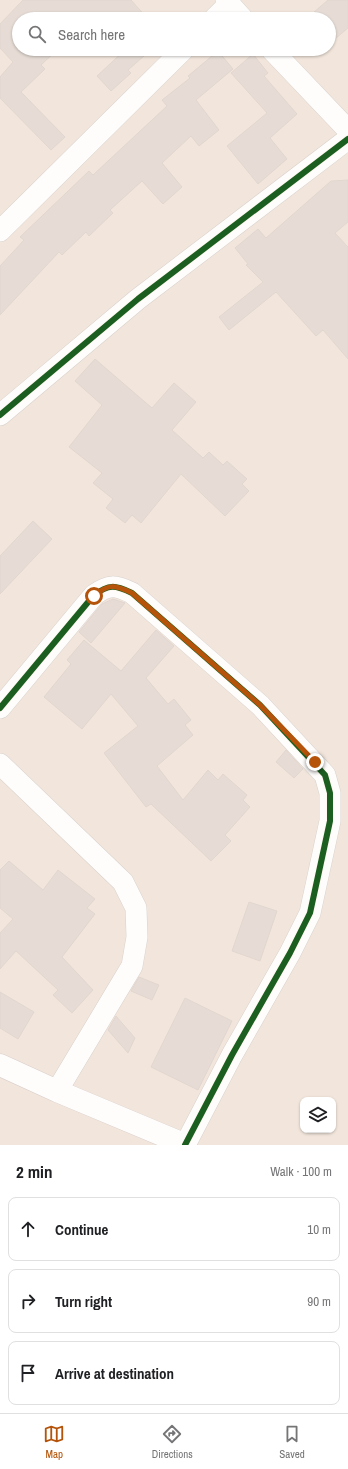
<!DOCTYPE html>
<html lang="en">
<head>
<meta charset="utf-8">
<style>
  :root { --surface:#fff; --page:#f2f2f2; --text:#202124; --muted:#757577; --line:#e0e0e0; --accent:#b45309 }
  body { margin:0; font-family:"Archivo Narrow",sans-serif; background:var(--page); color:var(--text) }
  .controls { position:absolute; right:12px; bottom:12px; display:grid; overflow:hidden; border-radius:8px; box-shadow:0 1px 3px #0004 }
  .controls button { width:36px; height:36px; display:grid; place-items:center; padding:0; border:0; border-bottom:1px solid var(--line); background:var(--surface); color:var(--text); font:20px sans-serif }
  .stop { position:absolute; width:12px; height:12px; margin:-9px; border:3px solid #b45309; border-radius:50%; background:#fff }
  .stop.end { background:#b45309; border-color:#fff; box-shadow:0 1px 4px #0008 }
  .list { margin:0; padding:0; list-style:none }
  h2 { display:flex; justify-content:space-between; align-items:center; height:52px; margin:0; padding:0 16px; font-size:17px }
  h2 small { font-size:13px; font-weight:400; color:var(--muted) }
  .list li { display:grid; grid-template-columns:26px 1fr auto; gap:12px; align-items:center; box-sizing:border-box; height:64px; margin:0 8px 8px; padding:0 8px; border:1px solid var(--line); border-radius:8px }
  .list b { display:block; font-size:15px; white-space:nowrap }
  .list em { font-size:13px; font-style:normal; color:var(--muted) }
  .icon { flex:none; width:22px; height:22px; fill:none; stroke:currentColor; stroke-width:2; stroke-linecap:round; stroke-linejoin:round }
  .map { position:relative; flex:none; width:348px; height:1145px; overflow:hidden }
  .search { position:absolute; background:var(--surface); box-shadow:0 1px 3px #0004; left:12px; right:12px; top:12px; height:44px; display:flex; align-items:center; gap:10px; box-sizing:border-box; padding:0 14px; border-radius:22px; color:var(--muted); font-size:15px }
  .sheet { height:268px; background:var(--surface) }
  nav { display:flex; justify-content:space-around; align-items:center; box-sizing:border-box; height:56px; border-top:1px solid var(--line); background:var(--surface); font-size:11px; color:var(--muted) }
  nav a { display:grid; justify-items:center; gap:2px }
  nav .on { color:var(--accent) }
  .map>svg:first-child { display:block }
  .residential { fill:#f2e6dc; fill-rule:evenodd }
  .building { fill:#e6dcd5; stroke:#e2d6d0 }
  .lines { fill:none; stroke-linecap:round; stroke-linejoin:round }
  .street-casing { stroke:#d9d1cc; stroke-width:22 }
  .secondary-casing { stroke:#d9cfca; stroke-width:23 }
  .street { stroke:#fefdfc; stroke-width:21 }
  .secondary { stroke:#fefdfc; stroke-width:22 }
  .cycleway-casing { stroke:#fff8f1; stroke-width:8 }
  .cycleway { stroke:#1b5e20; stroke-width:6 }
  .route { stroke:#b45309; stroke-width:5 }
</style>
</head>
<body>
<div class="map">
<svg width="348" height="1145" viewBox="0 0 348 1145">
  <rect width="100%" height="100%" fill="#f9f4ee"/>
  <path class="residential" d="M0,0H348V1145H0ZM19,19H329V49H19ZM303,1100H333V1130H303Z"/>
  <g class="building">
    <path d="M23,0H131L148,19H19V49H58L41,65L45,69L21,92L65,137L51,150L0,98V77L13,62L0,48V24Z"/>
    <path d="M328,0H348V28L329,44V19H306Z"/>
    <path d="M126,49H152L128,70L131,73L111,91L97,76Z"/>
    <path d="M218,51L233,69L196,100L219,130L199,146L191,136L162,163L182,187L163,204L142,181L110,210L113,213L89,236L86,232L62,255L59,252L0,315V266L24,240L20,237L89,171L93,175L167,106L162,100L190,78L188,76Z"/>
    <path d="M253,54L268,73L264,76L297,114L270,138L287,159L258,184L227,146L267,113L231,73Z"/>
    <path d="M348,180V222L335,233L348,247V359L323,330L316,336L276,292L229,330L219,317L263,282L246,265L248,264L235,248L258,229L266,238L331,181Z"/>
    <path d="M95,359L152,408L174,383L196,402L172,430L203,458L209,452L223,465L227,461L247,479L242,484L249,491L225,516L181,474L141,523L132,515L125,523L106,508L113,499L93,483L102,473L69,447L102,405L75,381Z"/>
    <path d="M33,521L52,539L0,594V556Z"/>
    <path d="M113,599L125,603L91,643L79,632L102,604Z"/>
    <path d="M156,630L174,646L146,678L168,704L174,699L191,720L185,725L193,735L157,766L183,800L208,770L218,780L223,774L247,795L243,800L250,807L225,835L231,841L211,861L151,804L146,807L104,753L138,726L111,694L82,729L44,697L71,664L67,660L84,640L121,671Z"/>
    <path d="M286,750L303,769L294,778L276,762Z"/>
    <path d="M9,861L43,890L58,870L95,899L87,908L95,914L62,957L93,990L72,1013L53,995L58,990L16,951L0,969V933L13,919L0,908V870Z"/>
    <path d="M249,902L277,911L260,961L232,951Z"/>
    <path d="M139,977L159,985L152,1000L131,991Z"/>
    <path d="M0,992L34,1012L18,1039L0,1028Z"/>
    <path d="M185,998L232,1021L198,1090L151,1067Z"/>
    <path d="M116,1016L135,1038L128,1053L108,1030Z"/>
  </g>
  <g class="lines">
    <defs>
      <g id="street">
        <path d="M226,0L243,19"/>
        <path d="M214,19L229,4"/>
        <path d="M271,49L348,130"/>
        <path d="M0,231L184,49"/>
        <path d="M0,415L138,299L348,139"/>
        <path d="M0,708L94,595C109,584 115,585 132,593L260,705L325,775L330,793V821L310,913L290,953L232,1055L185,1145"/>
        <path d="M0,764L123,882L136,908L137,937L132,966L57,1091"/>
      </g>
      <path id="secondary" d="M0,1065L57,1091L186,1145"/>
    </defs>
    <use href="#street" class="street-casing"/>
    <use href="#secondary" class="secondary-casing"/>
    <use href="#street" class="street"/>
    <use href="#secondary" class="secondary"/>
    <defs>
      <g id="cycleway">
        <path d="M0,415L138,299L348,139"/>
        <path d="M0,708L94,595C109,584 115,585 132,593L260,705L325,775L330,793V821L310,913L290,953L232,1055L185,1145"/>
      </g>
    </defs>
    <use href="#cycleway" class="cycleway-casing"/>
    <use href="#cycleway" class="cycleway"/>
  </g>
  <g class="lines">
    <path class="route" d="M94,596C109,583 115,585 132,593L260,705L315,762"/>
  </g>
</svg>
<div class="controls">
<button><svg class="icon" aria-label="layers" viewBox="0 0 24 24"><path d="M12 4l9 5-9 5-9-5zM3 14l9 5 9-5"/></svg></button>
</div>
<div class="stop" style="left:94px;top:596px"></div>
<div class="stop end" style="left:315px;top:762px"></div>
<div class="search"><svg class="icon" aria-label="search" viewBox="0 0 24 24"><circle cx="10" cy="10" r="6"/><path d="M15 15l6 6"/></svg>Search here</div>
</div>
<section class="sheet">
<h2>2 min<small>Walk · 100 m</small></h2>
<ul class="list">
<li><svg class="icon" aria-label="ahead" viewBox="0 0 24 24"><path d="M12 20V5M6 11l6-6 6 6"/></svg><div><b>Continue</b></div><em>10 m</em></li>
<li><svg class="icon" aria-label="right" viewBox="0 0 24 24"><path d="M7 20v-9h11M14 6l5 5-5 5"/></svg><div><b>Turn right</b></div><em>90 m</em></li>
<li><svg class="icon" aria-label="arrive" viewBox="0 0 24 24"><path d="M6 21V4h12l-3 4 3 4H6"/></svg><div><b>Arrive at destination</b></div></li>
</ul>
</section>
<nav>
<a class="on"><svg class="icon" aria-label="map" viewBox="0 0 24 24"><path d="M3 6l6-2 6 2 6-2v14l-6 2-6-2-6 2zM9 4v14M15 6v14"/></svg>Map</a>
<a><svg class="icon" aria-label="directions" viewBox="0 0 24 24"><path d="M12 3l9 9-9 9-9-9zM9 14v-3h6M13 9l2 2-2 2"/></svg>Directions</a>
<a><svg class="icon" aria-label="saved" viewBox="0 0 24 24"><path d="M7 4h10v16l-5-4-5 4z"/></svg>Saved</a>
</nav>
</body>
</html>
